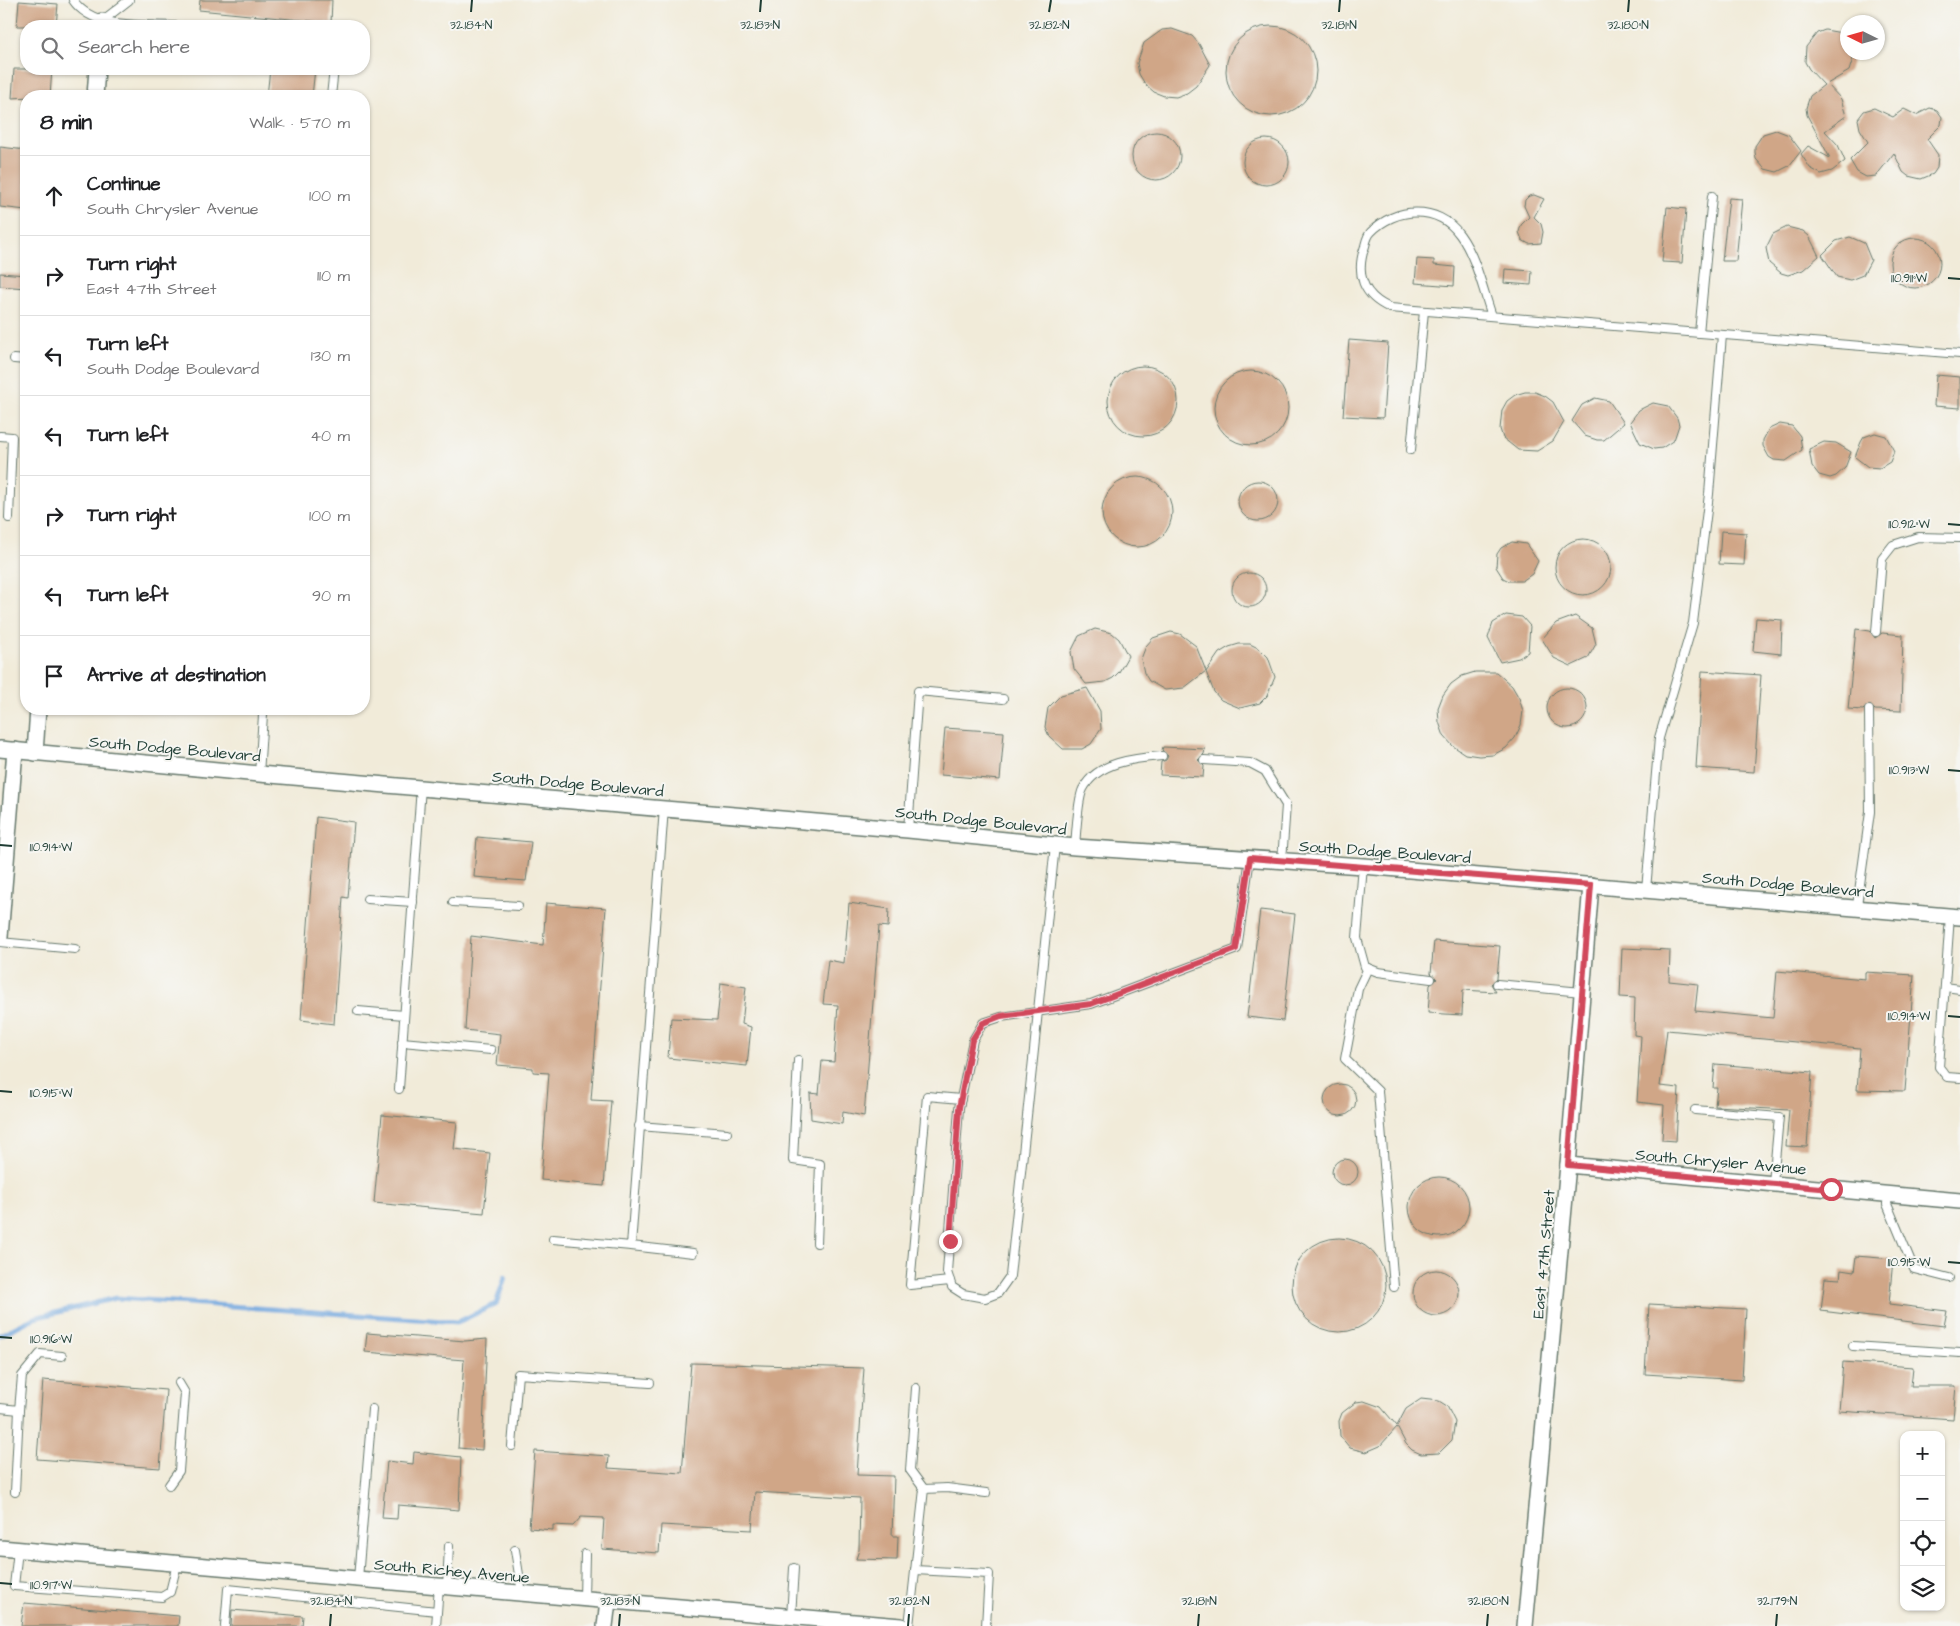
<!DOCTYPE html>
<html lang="en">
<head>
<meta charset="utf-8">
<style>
  :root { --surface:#fff; --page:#f6f6f6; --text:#202124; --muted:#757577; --line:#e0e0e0 }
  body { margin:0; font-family:"Architects Daughter",sans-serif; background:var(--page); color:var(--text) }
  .controls { position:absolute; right:15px; bottom:15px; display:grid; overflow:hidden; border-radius:10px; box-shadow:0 1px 4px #0004 }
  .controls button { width:45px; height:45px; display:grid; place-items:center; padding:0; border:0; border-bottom:1px solid var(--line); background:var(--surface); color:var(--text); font:25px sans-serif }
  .compass { position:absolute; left:1840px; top:15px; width:45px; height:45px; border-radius:50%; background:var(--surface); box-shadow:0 1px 4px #0004; rotate:275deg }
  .stop { position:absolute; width:15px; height:15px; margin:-11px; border:4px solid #d1495b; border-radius:50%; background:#fff }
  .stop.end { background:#d1495b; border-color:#fff; box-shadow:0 1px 5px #0008 }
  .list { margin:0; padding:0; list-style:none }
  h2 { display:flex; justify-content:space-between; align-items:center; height:65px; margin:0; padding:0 20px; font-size:21px }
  h2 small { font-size:16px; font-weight:400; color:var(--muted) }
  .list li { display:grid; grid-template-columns:32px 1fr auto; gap:15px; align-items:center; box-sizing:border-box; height:80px; padding:0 20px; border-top:1px solid var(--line) }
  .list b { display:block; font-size:19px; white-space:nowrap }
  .list p { margin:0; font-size:16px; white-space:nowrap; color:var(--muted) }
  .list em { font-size:16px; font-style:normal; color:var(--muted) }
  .icon { flex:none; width:28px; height:28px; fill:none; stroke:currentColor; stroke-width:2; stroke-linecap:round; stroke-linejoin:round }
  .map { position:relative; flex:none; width:1960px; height:1626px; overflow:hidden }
  .search { position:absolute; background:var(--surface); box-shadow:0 1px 4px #0004; left:20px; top:20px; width:350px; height:55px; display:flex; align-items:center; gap:12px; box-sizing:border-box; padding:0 18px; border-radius:20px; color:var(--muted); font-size:19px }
  .panel { position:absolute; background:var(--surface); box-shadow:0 1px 4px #0004; left:20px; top:90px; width:350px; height:625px; border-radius:20px }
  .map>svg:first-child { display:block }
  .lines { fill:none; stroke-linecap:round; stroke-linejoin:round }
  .stream { stroke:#70a5dd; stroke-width:5 }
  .building { fill:#d0a687 }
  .lane-casing { stroke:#687a6e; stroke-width:10 }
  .street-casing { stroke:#687a6e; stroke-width:18 }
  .lane { stroke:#fff; stroke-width:8 }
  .street { stroke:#fff; stroke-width:15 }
  .route { stroke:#d1495b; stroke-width:6 }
  .ticks { fill:none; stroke:#1f3d34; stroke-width:2 }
  .labels { text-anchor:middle; stroke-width:4; stroke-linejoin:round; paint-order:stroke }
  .street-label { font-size:16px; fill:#1f3d34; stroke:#f6f6f2 }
  .ticks-label { font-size:12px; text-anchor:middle; fill:#1f3d34; stroke:#f6f6f2; stroke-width:4; stroke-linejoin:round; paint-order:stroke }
</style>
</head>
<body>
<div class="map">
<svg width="1960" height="1626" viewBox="0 0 1960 1626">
  <rect width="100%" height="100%" fill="#f6f6f2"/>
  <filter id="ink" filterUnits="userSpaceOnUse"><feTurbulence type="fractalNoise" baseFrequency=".02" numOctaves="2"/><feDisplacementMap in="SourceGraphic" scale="10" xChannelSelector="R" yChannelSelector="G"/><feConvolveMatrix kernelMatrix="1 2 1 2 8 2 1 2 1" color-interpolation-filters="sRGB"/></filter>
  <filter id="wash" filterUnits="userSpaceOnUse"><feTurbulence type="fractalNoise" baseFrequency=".0096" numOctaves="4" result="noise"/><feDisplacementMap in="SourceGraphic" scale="20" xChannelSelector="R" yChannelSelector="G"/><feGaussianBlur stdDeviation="1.12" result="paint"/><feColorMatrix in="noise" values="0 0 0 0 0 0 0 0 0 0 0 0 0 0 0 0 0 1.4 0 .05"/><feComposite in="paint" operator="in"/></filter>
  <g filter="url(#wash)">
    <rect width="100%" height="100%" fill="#f1ebd9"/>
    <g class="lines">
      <path class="stream" d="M0,1335L34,1318L116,1298L458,1322L496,1304L505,1277"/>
    </g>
    <g id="blocks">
      <g class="building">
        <path d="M200,0H332L331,23L199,10Z"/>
        <path d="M19,1L58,4L56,26H17Z"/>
        <circle cx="1271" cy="71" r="45"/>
        <path d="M1172,29L1192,36L1199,44L1210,65L1196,86L1187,93L1176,97L1164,96L1154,92L1145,84L1139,74L1137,63L1144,43L1162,30Z"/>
        <path d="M1825,30L1842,33L1848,38V52H1855L1849,71L1827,84L1841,99L1846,116L1825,131L1838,145L1845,161L1832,171L1821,174L1810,168L1801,154L1808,146L1830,158L1807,115L1806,108L1810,96L1824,85L1809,69L1805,62L1806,47L1817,33Z"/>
        <path d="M14,69H52L50,96L12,98Z"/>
        <path d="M270,69H315L312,96H267Z"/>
        <path d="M1874,108L1893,117L1904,109L1916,115L1930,108L1937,110L1942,117L1941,125L1927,139L1938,155L1937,168L1933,174L1921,179L1908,176L1903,172L1894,153L1876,176L1866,177L1857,172L1850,160L1868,142L1860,129L1858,119L1864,111Z"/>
        <path d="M1776,130L1789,135L1801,151L1789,166L1777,172L1765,169L1756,159L1755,152V146L1763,134Z"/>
        <circle cx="1156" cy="156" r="24"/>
        <circle cx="1266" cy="162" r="23"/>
        <path d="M0,147L26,150V210L0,207Z"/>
        <path d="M1534,195L1544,199L1534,217L1541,224L1543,232L1541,243L1529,244L1522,240L1519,232L1521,225L1529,217L1524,206L1525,200L1529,196Z"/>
        <path d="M1729,198L1742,199L1736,261H1722Z"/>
        <path d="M1667,207L1686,209L1682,263L1662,262Z"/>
        <path d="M1787,227L1803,231L1809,236L1819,256L1803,270L1788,275L1781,273L1769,263L1766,248L1773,234Z"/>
        <path d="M1850,237L1864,243L1871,260L1863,275L1850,280L1837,277L1822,255L1836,241Z"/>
        <circle cx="1915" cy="263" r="25"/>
        <path d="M1417,259L1434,260V265L1455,267L1454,286L1415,283Z"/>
        <path d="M1505,269L1532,271L1531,285L1504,283Z"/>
        <path d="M0,273L26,275V288L0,286Z"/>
        <path d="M1349,340L1388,343L1383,418L1343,416Z"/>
        <circle cx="1143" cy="401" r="35"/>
        <circle cx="1251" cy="408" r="37"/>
        <path d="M1936,375L1960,377V408L1934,406Z"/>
        <path d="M1525,392H1535L1545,396L1553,402L1564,422L1553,441L1537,451L1518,450L1503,438L1500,429L1502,410L1507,401L1515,395Z"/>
        <path d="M1595,398L1609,401L1624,423L1604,440H1597L1585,436L1572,421L1582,405Z"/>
        <path d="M1653,403L1668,406L1677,418L1679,425L1674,440L1662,448L1654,449L1640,443L1630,422L1639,410Z"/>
        <path d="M1780,424L1792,426L1800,436L1802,450L1786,461L1774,460L1769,457L1763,446V440L1769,429Z"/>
        <path d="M1875,433L1886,436L1894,451L1890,462L1880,468L1868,467L1855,457L1861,442L1864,437Z"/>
        <path d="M1824,442L1836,443L1851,452L1845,468L1836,476L1830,478L1819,475L1812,466L1809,449Z"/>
        <circle cx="1137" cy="512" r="35"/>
        <circle cx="1258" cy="501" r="20"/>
        <path d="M1721,531L1746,533L1744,565L1719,564Z"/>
        <circle cx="1583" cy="567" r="28"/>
        <path d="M1512,542L1526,544L1538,561L1532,574L1522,581H1509L1503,578L1496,567L1497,554L1501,548Z"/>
        <circle cx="1249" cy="590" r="17"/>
        <path d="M1506,615L1522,617L1530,626L1528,652L1519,658L1500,662L1488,638L1493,623Z"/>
        <path d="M1575,616L1592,628L1596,644L1588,658L1571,666L1554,658L1542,639L1556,623Z"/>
        <path d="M1756,618L1782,620L1781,654L1753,651Z"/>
        <path d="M1095,629L1112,633L1119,639L1128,656L1119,672L1113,678L1105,682L1086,684L1074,669L1071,652L1079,636Z"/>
        <path d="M1856,629L1870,631L1875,638L1882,633L1903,635L1901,711L1875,710L1869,704L1863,710L1848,709Z"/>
        <path d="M1171,632L1180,634L1196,646L1206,671L1184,688L1165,690L1149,681L1144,673L1141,659L1146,646L1153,638Z"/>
        <path d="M1239,644H1250L1260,649L1268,657L1275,677L1267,696L1260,703L1240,708L1221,700L1214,692L1206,672L1219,653L1229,647Z"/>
        <path d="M1702,671L1761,675L1754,772L1696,768Z"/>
        <path d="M1475,672H1496L1512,686L1519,698L1523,711L1521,725L1515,738L1506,748L1493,755L1479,756L1465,754L1453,746L1444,736L1439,722L1438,708L1443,695L1451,684L1462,676Z"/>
        <path d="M1087,688L1100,711L1101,729L1091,744L1082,749H1063L1049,736L1045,727L1048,708L1061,695Z"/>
        <circle cx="1567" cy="708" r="20"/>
        <path d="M945,728L1004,732L1000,780L941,775Z"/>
        <path d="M1163,747L1205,749L1204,754L1198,760L1204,766L1203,777L1160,775L1161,762L1166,760L1168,756L1162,750Z"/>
        <path d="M316,817L354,822L348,898L343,897L334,1024L301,1020Z"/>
        <path d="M477,837L531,842L526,881L474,877Z"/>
        <path d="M546,903L606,908L591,1100L611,1101L604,1186L541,1180L549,1073L533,1072V1068L497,1065L500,1034L465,1030L471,936L543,945Z"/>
        <path d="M849,903L889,909L888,927L879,926L864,1116L843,1112L842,1124L811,1119L810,1093L819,1094L822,1061L834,1062L838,1005L823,1004L828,960L844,963Z"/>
        <path d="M1260,910L1295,914L1283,1021L1247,1017Z"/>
        <path d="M1434,941L1500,946L1497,978L1491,984L1496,992L1463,990L1462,1015L1428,1013L1430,985L1437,979L1431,973Z"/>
        <path d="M1622,948L1670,950L1669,981L1698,984L1695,1011L1773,1018L1777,971L1865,979V972L1914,975L1905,1091L1857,1090L1860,1048L1667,1030L1660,1086L1679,1088L1676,1141L1662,1140L1664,1105L1637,1102L1641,1036L1634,1035L1635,998L1620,997Z"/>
        <path d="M721,983L746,987L742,1024L751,1027L747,1066L668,1058L671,1018L717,1020Z"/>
        <path d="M1715,1064L1812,1072L1807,1147L1786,1146L1789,1110L1715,1106L1717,1088H1713Z"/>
        <circle cx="1340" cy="1100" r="16"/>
        <path d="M382,1115L457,1122L454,1149L490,1153L484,1213L374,1203Z"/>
        <circle cx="1345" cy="1172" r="13"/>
        <circle cx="1439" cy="1207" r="30"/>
        <circle cx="1339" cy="1285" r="47"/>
        <path d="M1856,1256L1893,1259L1889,1304L1947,1311L1944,1326L1821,1311L1825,1278L1840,1279L1841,1270L1854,1272Z"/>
        <circle cx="1436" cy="1293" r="23"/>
        <path d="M1649,1304L1746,1309L1742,1380L1645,1374Z"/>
        <path d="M367,1333L465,1341L487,1339L482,1450L458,1448L464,1360L365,1352Z"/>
        <path d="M1843,1362L1913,1367L1911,1386H1956L1953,1419L1839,1411Z"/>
        <path d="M691,1363L864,1368L857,1475L894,1476L892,1536H898L897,1560L856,1559L859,1550L860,1498L755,1492L752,1530L661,1525L659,1553L602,1549L604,1518L581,1517L573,1526L553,1525V1530L529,1528L535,1451L609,1456L608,1468L682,1473Z"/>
        <path d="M43,1380L166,1390L160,1468L37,1459Z"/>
        <path d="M1421,1399L1439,1401L1447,1406L1455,1422L1452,1440L1439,1453L1421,1454L1412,1450L1406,1444L1397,1427L1380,1446L1366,1452L1350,1448L1340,1436L1339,1421L1342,1413L1356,1402L1364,1401L1381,1407L1397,1426L1406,1409Z"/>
        <path d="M414,1452L461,1457L459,1510L398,1505L397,1519L382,1518L387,1461L413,1464Z"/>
        <path d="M24,1603L179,1616L178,1626H21Z"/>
        <path d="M232,1610L303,1616L302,1626H231Z"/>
      </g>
    </g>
  </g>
  <g filter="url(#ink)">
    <use href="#blocks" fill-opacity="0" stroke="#687a6e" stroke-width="1"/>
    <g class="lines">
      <defs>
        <g id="lane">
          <path d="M73,0C93,30 143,24 175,26"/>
          <path d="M102,21L129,0"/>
          <path d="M331,96L334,69"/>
          <path d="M1492,316C1483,290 1476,257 1460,235C1438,204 1395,207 1371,232C1367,236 1366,242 1365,246C1355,274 1363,296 1390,308L1960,354"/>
          <path d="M1699,333L1712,196"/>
          <path d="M14,359L26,360"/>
          <path d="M0,436L12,437L9,518"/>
          <path d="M1411,450L1424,311"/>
          <path d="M1876,632L1882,559L1893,545L1918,537L1960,538"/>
          <path d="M1204,760L1250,763L1265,771L1286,805L1282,861"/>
          <path d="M259,774L263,715"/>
          <path d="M908,830L918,691L1003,699"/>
          <path d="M1055,845C1041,989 1025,1132 1010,1276L998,1293L985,1298L963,1294L952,1287L947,1272L959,1108L973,1040L983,1023L1001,1017L1091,1004L1237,949L1250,858"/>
          <path d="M1075,847C1076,834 1078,798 1083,789C1097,762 1135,758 1162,756"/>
          <path d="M1363,866L1357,938L1365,967L1378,972L1431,979"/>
          <path d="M1646,890L1659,738L1693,623L1709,494L1722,335"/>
          <path d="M367,899L413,902"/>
          <path d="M453,902L518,906"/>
          <path d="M1857,906L1870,812L1869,710"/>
          <path d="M1950,916L1939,1067L1947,1077L1960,1078"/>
          <path d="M0,942L75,949"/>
          <path d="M1368,968L1358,989L1345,1059L1378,1091L1394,1287"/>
          <path d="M1497,984L1582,992"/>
          <path d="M1945,987L1960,989"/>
          <path d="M358,1011L404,1015"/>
          <path d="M402,1042L491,1050"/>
          <path d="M798,1060L793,1160L820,1164L817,1243"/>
          <path d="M399,1089L421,787"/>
          <path d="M1695,1110L1779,1117L1773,1183"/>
          <path d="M639,1126L727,1133"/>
          <path d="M1888,1194L1887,1204L1914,1269L1949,1278"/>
          <path d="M553,1239L631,1246L664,808"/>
          <path d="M631,1246L693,1253"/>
          <path d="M950,1281L910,1285L927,1096L961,1099"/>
          <path d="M1853,1346L1960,1353"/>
          <path d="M916,1388L910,1470L924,1489"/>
          <path d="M0,1408L19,1410L22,1376L40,1354L62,1356"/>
          <path d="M512,1446L518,1374L650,1383"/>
          <path d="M169,1485L179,1471L185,1393L179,1383"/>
          <path d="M15,1492L19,1410"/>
          <path d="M18,1550L14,1586L162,1597L170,1592L177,1564"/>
          <path d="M515,1550L522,1593"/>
          <path d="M915,1570L989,1574L986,1626"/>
          <path d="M358,1579L372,1409"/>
          <path d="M447,1587L449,1546"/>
          <path d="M584,1599L585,1554"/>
          <path d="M791,1617L794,1568"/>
          <path d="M225,1626L228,1589L437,1611"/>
          <path d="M436,1626L439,1586"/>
          <path d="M909,1626L924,1489L947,1488L986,1493"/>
        </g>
        <g id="street">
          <path d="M102,26V21"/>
          <path d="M95,96L97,69"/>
          <path d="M0,749L259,774L908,830L1075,847L1363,866L1960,917"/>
          <path d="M35,753L38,709"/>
          <path d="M0,937L15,750"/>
          <path d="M1568,1165L1960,1201"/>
          <path d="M0,1548L901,1626"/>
          <path d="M605,1626L608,1601"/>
          <path d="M1525,1626L1568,1165L1591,885"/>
        </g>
      </defs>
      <use href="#lane" class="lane-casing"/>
      <use href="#street" class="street-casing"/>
      <use href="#lane" class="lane"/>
      <use href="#street" class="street"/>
    </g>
  </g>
  <g class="lines" filter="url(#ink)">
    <path class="route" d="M950,1241L959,1108L972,1040L983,1023L1001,1016L1091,1004L1236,949L1250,858L1591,885L1568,1165L1831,1189"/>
  </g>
  <path class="ticks" d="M471,12L472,0M760,12L761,0M1049,12L1051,0M1339,12L1340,0M1628,12L1629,0M1948,278L1960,279M1948,524L1960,525M1948,770L1960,771M0,845L12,846M1948,1016L1960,1017M0,1091L12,1092M1948,1262L1960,1263M0,1337L12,1338M0,1583L12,1584M330,1626L331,1614M619,1626L620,1614M908,1626L909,1614M1198,1626L1199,1614M1487,1626L1488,1614M1776,1626L1777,1614"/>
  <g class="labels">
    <g class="street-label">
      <text transform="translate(175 748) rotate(5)" y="6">South Dodge Boulevard</text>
      <text transform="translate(578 783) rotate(5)" y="6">South Dodge Boulevard</text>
      <text transform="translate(981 820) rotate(6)" y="6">South Dodge Boulevard</text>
      <text transform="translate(1385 851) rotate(4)" y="6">South Dodge Boulevard</text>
      <text transform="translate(1788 884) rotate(5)" y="6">South Dodge Boulevard</text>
      <text transform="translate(1721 1161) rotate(5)" y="6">South Chrysler Avenue</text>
      <text transform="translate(1543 1254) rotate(-85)" y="6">East 47th Street</text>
      <text transform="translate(452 1570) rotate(5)" y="6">South Richey Avenue</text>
    </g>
  </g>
  <g class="ticks-label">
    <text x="471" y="29">32.184°N</text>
    <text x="760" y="29">32.183°N</text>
    <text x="1049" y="29">32.182°N</text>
    <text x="1339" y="29">32.181°N</text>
    <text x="1628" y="29">32.180°N</text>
    <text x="1909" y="282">110.911°W</text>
    <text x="1909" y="528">110.912°W</text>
    <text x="1909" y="774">110.913°W</text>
    <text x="51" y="851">110.914°W</text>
    <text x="1909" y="1020">110.914°W</text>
    <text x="51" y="1097">110.915°W</text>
    <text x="1909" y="1266">110.915°W</text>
    <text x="51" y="1343">110.916°W</text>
    <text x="51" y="1589">110.917°W</text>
    <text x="331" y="1605">32.184°N</text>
    <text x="620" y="1605">32.183°N</text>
    <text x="909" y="1605">32.182°N</text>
    <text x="1199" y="1605">32.181°N</text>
    <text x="1488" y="1605">32.180°N</text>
    <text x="1777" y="1605">32.179°N</text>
  </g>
</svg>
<div class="controls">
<button>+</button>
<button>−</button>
<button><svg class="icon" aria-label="locate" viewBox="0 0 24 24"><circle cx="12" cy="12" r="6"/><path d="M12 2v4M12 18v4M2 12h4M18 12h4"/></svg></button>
<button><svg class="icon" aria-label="layers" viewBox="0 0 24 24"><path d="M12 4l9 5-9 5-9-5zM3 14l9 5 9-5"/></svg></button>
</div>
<svg class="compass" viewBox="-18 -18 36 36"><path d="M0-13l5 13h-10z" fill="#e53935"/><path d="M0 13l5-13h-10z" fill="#757577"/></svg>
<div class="stop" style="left:1831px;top:1189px"></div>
<div class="stop end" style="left:950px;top:1241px"></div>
<div class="search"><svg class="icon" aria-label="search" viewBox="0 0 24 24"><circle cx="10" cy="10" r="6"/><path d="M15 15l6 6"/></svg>Search here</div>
<section class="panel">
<h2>8 min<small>Walk · 570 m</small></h2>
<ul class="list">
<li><svg class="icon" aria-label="ahead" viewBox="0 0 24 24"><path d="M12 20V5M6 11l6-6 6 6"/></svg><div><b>Continue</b><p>South Chrysler Avenue</p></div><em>100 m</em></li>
<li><svg class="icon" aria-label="right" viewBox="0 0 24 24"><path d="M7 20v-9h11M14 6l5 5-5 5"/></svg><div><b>Turn right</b><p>East 47th Street</p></div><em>110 m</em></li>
<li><svg class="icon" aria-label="left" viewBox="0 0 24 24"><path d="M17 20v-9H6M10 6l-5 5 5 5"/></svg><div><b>Turn left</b><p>South Dodge Boulevard</p></div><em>130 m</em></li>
<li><svg class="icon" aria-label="left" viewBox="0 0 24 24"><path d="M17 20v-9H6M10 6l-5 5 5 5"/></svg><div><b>Turn left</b></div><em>40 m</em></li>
<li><svg class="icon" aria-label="right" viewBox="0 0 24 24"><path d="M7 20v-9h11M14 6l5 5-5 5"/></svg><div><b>Turn right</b></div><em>100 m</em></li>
<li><svg class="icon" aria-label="left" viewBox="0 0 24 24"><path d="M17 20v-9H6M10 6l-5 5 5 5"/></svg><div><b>Turn left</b></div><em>90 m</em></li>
<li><svg class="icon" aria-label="arrive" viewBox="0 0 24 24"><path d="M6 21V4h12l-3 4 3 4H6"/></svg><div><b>Arrive at destination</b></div></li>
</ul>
</section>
</div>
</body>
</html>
